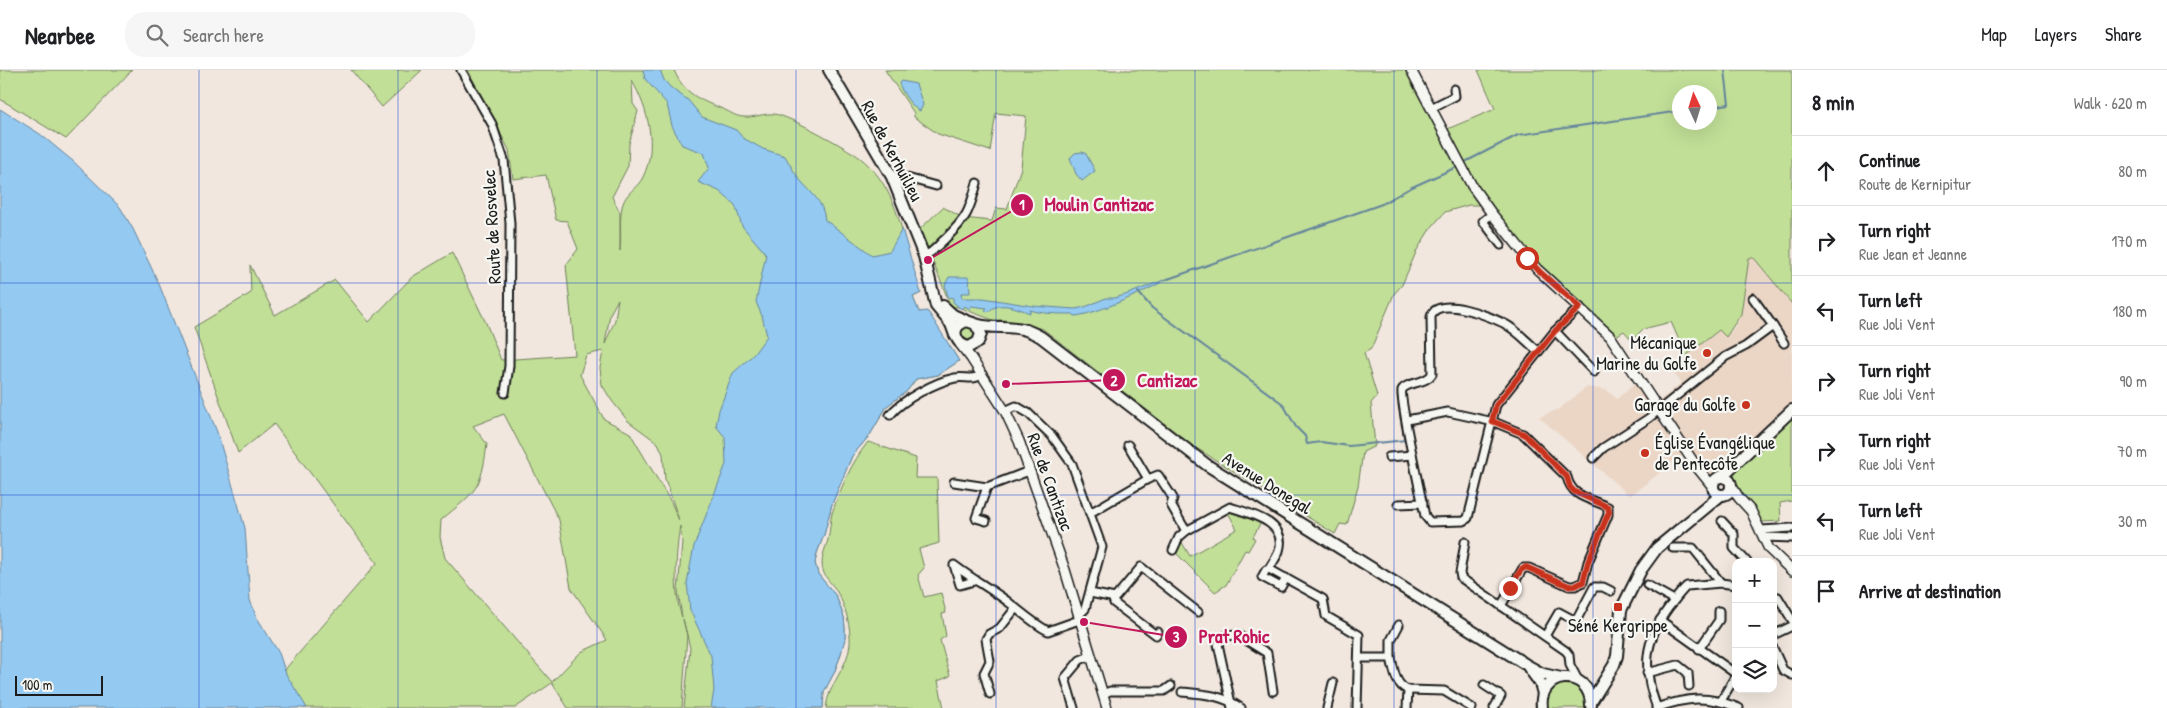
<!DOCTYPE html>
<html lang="en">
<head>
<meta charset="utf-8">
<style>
  :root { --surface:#fff; --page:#f6f6f6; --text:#202124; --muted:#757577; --line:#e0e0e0 }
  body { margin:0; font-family:"Patrick Hand",sans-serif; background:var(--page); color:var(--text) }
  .controls { position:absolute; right:15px; bottom:15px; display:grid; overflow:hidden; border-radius:10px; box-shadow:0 5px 20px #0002 }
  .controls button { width:45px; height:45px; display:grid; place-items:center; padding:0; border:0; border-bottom:1px solid var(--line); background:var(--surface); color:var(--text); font:25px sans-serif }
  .compass { position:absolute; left:1672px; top:15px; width:45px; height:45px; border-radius:50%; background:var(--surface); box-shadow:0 5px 20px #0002; rotate:356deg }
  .scale { position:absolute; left:15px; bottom:12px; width:88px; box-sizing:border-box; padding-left:5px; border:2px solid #1c1c1c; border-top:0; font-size:14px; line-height:18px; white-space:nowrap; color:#1c1c1c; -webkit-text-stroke:4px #f6f6f2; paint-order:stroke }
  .stop { position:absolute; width:15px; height:15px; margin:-11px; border:4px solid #c8321e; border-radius:50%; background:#fff }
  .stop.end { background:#c8321e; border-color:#fff; box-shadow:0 1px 5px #0008 }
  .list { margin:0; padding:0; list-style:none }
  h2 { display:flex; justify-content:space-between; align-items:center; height:65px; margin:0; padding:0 20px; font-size:21px }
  h2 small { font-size:16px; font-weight:400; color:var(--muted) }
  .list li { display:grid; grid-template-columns:32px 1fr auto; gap:15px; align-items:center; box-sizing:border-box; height:70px; padding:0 20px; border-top:1px solid var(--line) }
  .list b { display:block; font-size:19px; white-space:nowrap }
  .list p { margin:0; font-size:16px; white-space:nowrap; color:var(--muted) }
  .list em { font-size:16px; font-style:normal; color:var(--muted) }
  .icon { flex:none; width:28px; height:28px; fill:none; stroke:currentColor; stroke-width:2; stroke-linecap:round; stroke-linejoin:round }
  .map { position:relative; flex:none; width:1792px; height:638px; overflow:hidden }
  header { display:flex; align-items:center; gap:30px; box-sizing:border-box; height:70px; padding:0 25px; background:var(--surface); border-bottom:1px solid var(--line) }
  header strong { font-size:24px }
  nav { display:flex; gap:28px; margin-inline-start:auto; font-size:18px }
  .search { width:350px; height:45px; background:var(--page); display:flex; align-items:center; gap:12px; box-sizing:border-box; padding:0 18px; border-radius:20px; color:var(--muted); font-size:19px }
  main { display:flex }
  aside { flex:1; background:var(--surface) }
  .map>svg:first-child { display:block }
  .built { fill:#ebd6c6 }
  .green { fill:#c1df97; stroke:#6e7e5a; fill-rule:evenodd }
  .water { fill:#94c9f2; stroke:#64849c }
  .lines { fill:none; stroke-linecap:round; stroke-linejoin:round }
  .stream { stroke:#64849c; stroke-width:2 }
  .minor-casing { stroke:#1c1c1c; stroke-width:11 }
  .tertiary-casing { stroke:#1c1c1c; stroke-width:12 }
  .secondary-casing { stroke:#1c1c1c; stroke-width:14 }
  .minor { stroke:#f6f6f2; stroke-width:7 }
  .tertiary { stroke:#f6f6f2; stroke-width:9 }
  .secondary { stroke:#f6f6f2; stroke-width:10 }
  .route { stroke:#c8321e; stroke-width:6 }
  .grid { fill:none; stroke:#1d4ed8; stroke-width:1; stroke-opacity:0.55 }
  .poi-dot { fill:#c8321e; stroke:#f6f6f2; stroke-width:2 }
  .labels { text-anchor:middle; stroke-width:4.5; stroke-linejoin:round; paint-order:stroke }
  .street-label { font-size:18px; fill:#1c1c1c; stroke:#f6f6f2 }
  .poi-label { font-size:18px; fill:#1c1c1c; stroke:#f6f6f2; text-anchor:end }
  .leader { fill:none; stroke:#c2185b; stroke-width:2 }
  .callout-dot { fill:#c2185b; stroke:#f6f6f2; stroke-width:2 }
  .mark-label { font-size:15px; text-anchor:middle; font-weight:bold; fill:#fff }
  .callout-label { font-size:19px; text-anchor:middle; font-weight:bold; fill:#c2185b; stroke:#f6f6f2; stroke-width:4.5; stroke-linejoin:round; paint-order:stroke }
</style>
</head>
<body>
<header>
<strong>Nearbee</strong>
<div class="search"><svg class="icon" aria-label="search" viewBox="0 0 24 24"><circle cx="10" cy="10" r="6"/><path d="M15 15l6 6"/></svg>Search here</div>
<nav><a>Map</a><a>Layers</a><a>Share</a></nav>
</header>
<main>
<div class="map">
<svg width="1792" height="638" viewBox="0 0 1792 638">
  <rect width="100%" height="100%" fill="#f1e7de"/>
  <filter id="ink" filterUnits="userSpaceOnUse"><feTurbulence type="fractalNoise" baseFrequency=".02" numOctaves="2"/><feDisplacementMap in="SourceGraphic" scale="10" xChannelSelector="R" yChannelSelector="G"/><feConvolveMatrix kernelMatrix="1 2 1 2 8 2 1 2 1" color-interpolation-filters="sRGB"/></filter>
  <g filter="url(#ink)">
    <path class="built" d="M1749,188H1754L1792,234V344L1736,396L1733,406L1723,403L1703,407L1685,383L1630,426L1539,347L1559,339L1587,317L1607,320L1617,329L1642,306L1659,331L1681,313L1670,298L1719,260L1726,266L1734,258L1741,244Z"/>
    <g class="green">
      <path d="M0,0H132L66,69L0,29Z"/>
      <path d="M351,0H422L382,37Z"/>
      <path d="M468,0H650L772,116L760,638H684L690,578L683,549L687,565L682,638H568L552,613L515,638H302L281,607L287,597L377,493L274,354L238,383L194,257L251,223L250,195L275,245L335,210L369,252L412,207L452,183L486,253L501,290L575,285L566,195L578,179L567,151L556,150L546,105L513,109L509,80ZM632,11C648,38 658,77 643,107C639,116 628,122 624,131C618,143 622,167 620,181V142L612,127L628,96L629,74L638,41L633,34ZM618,229L615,250L605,274L610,244ZM603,281L600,298L602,315L612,331L628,351L658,373L663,384L665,409L679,450L671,432L630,363L604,349L580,305L586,285ZM504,344L559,450L571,518L607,570L581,582L552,612L445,488L440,467L441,450C476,421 481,421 487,374L473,356ZM680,456L682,472L678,521L682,547C673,523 676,481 680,456Z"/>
      <path d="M655,0H674C683,23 701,31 723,39C730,42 736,47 744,47C754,48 764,43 774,44C790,46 845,77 859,87C891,111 900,150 909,187C912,199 915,212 921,223L913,227L919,242H928L959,291L938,305L916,309L907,321L887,336L870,365L852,386L832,434L824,465L817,483L815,493L818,504L836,526L844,547L845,558V569L840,587L834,603L824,622L823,638H780L825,291L678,28Z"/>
      <path d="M885,0H1407L1438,63L1495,39L1478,0H1792V234L1754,188H1749L1741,244L1726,267L1719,260L1686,286L1671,252L1643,259L1632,270L1624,261L1614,267L1588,239L1539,195L1490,135H1469L1445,142L1430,159L1417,180L1402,215L1394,224L1371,279L1364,283L1377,326L1371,333L1375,376L1363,382L1358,416L1347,455L1340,454L1335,464L1193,376L1043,259L1004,250H993L958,237H951L920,159L943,137L963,148L992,151L996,138L1007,139L1021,98L1026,46L996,43L990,81L938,64L914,47V43ZM1680,22H1710V52H1680Z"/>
      <path d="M964,256H968L976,260V267L972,272H964L959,263Z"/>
      <path d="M1792,344V431L1780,433L1781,451L1761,452L1733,414L1736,396Z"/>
      <path d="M868,372L916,388L915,408H937L939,473L919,479L924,498L918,505L924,527L941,523L946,543L942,544L946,566L940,570L950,606L938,611L944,638H826C828,614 848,598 850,574C851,558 846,536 837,522C833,514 825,509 823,500C820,490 825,479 828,470C830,461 830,452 832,443C841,418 851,393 868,372Z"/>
      <path d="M1227,441L1261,452L1253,467L1255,469L1248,481L1245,480L1226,515L1215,522L1176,483L1181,471L1190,486L1237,459Z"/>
      <path d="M1572,612L1584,621L1586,638H1547C1546,618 1554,614 1572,612Z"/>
    </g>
    <g class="water">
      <path d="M643,0H660L664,10L671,18L688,30L702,47L736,60L743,68L763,79L785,86C790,94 794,103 800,110C812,124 823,131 825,150L872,185L890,181L902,159L921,223L913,227L919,242L927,241L931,246L959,291L938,305L916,309L907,321L887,336L870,365L852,386L832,434L824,465L817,483L815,493L818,504L836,526L844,547L845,558V569L840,587L834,603L824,622L823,638H711L714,620L711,586L690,540L687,513L694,476L726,394L725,367L716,356L719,340L733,303L753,285L767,266L762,246L756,232L766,184L742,156L735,135L719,121L698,112L709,98L704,83L682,75L672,56L667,34L645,9Z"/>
      <path d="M901,11L916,14L923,35L920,41C912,38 901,21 899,13Z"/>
      <path d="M0,39L40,64L74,92L120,137L133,159L159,214L217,362L245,458L250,530L256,546L279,583L286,604L307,638H0Z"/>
      <path d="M1082,82L1086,84L1095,101L1082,111L1076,104L1070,88L1075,83Z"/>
      <path d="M949,207H969L970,223H961L962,228H983L1033,236L1075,239L1085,237L1106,228H1115L1128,224L1169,208C1149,220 1097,244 1075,246L1073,244C1059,244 1043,244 1030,240V243C1016,238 1000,230 988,242L985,240L987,238L971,236L970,239L964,236L961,239L953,232V228L948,227L945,215Z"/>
    </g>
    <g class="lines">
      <g class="stream">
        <path d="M1710,37L1729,34L1725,0"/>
        <path d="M1463,93L1518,65L1680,41"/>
        <path d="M1168,209L1382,134L1410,118L1459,96"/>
        <path d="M1138,222L1152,238L1283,334L1296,357L1305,366L1307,374L1321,372L1349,376L1406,370"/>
      </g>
      <defs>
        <g id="minor">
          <path d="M461,0L492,54L504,90L510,153L509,296L505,323"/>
          <path d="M1431,38L1455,26L1454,19"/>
          <path d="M892,107L900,106L936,116"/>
          <path d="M1492,144L1483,151L1501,175"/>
          <path d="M924,186C933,183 938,175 945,169C967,148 969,142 977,113"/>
          <path d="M1773,256L1784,273"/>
          <path d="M1555,261L1594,302"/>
          <path d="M1538,281C1528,273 1517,260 1505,254C1492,247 1436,224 1431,247L1432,304C1426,314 1406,312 1402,320C1399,328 1422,430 1425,446L1430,452L1464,451L1468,448L1496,335L1555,261L1580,237"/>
          <path d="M1005,341L1016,336L1028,343L1052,366L1072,394L1102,477L1085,539L1078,546"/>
          <path d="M890,345C902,330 935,312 955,308C965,306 972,311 982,305"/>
          <path d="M1407,350L1448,342L1494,352L1523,364L1567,407C1572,428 1590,428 1608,437V445L1588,492L1583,512L1575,516H1569L1529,498H1523L1501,536"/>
          <path d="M1128,375L1148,409"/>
          <path d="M1389,387L1412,385"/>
          <path d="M1593,388L1603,378L1649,348L1725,287L1746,276L1773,256L1753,228"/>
          <path d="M954,412L987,417L1029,401"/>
          <path d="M1398,434L1423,433"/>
          <path d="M1090,443L1148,409L1158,405L1173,428L1171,435L1186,461L1230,437C1251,444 1288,452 1279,481C1277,487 1272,493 1269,499L1323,529L1326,546L1359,565L1357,638"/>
          <path d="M986,451L976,448L987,417"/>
          <path d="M1722,451L1734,464V478L1747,492"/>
          <path d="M1761,460L1792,458"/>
          <path d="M1763,467L1792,468"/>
          <path d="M1465,472L1460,503L1461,508L1566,581L1569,585L1570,595L1578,610"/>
          <path d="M1673,478H1693L1721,513"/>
          <path d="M1173,480L1179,467L1186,461"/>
          <path d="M1269,499L1266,500L1262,507L1281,517L1286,508"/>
          <path d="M974,511L960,515L954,495C971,508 989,518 1007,531C1020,541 1033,553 1048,561L1079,550"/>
          <path d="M1647,515L1674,530"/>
          <path d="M1090,523L1115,528L1141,497L1198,542"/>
          <path d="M1773,526L1778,527L1792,550"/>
          <path d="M1113,529L1114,533L1156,565L1158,562"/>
          <path d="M1660,550L1736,604"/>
          <path d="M1773,565L1792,556"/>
          <path d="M1545,566L1559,542L1574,550L1577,549L1594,517H1603L1611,521"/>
          <path d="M1773,578L1783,600L1792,605"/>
          <path d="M1699,579L1719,550V541"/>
          <path d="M1359,588H1391C1394,600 1395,615 1408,620L1444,621L1472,638"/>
          <path d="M1391,588V570L1399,555"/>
          <path d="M1647,603L1678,595L1688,603L1689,616"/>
          <path d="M1484,615L1501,626L1494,638"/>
          <path d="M1182,622C1204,624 1222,625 1241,638"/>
          <path d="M990,624L984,603L990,591L986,569L989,564L1000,558L1015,539"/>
          <path d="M1103,624L1110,621H1164L1171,616"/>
          <path d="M1721,631L1736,605"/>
          <path d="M1074,638L1065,608L1080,590L1090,586"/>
          <path d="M1232,638L1218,574L1225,566L1238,565L1267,583L1273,621"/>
          <path d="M1327,638L1333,613"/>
          <path d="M1407,638L1408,620"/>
          <path d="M1656,638C1688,627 1707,625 1739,638"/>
          <path d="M1657,638C1642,599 1644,571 1669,537C1675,530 1680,522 1687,516L1721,513L1736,515"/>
        </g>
        <g id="tertiary">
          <path d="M1411,0L1472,116L1492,144L1537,199L1610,266L1696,396L1713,417"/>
          <path d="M960,274L971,288L1005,341L1019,371L1065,500L1107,638"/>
          <path d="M1731,415L1739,428L1751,441L1769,479L1792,501"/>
        </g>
        <g id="secondary">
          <path d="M829,0L892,107L924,186L936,236L951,254L955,265"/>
          <path d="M943,236L953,245L967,251"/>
          <path d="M976,255L981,264L978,272L969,277C956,275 949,258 964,252C969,250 973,254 979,255C994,259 1011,255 1026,260C1031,262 1036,264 1041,267L1207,395L1525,594L1543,604L1561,608"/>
          <path d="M1721,407L1792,340"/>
          <circle cx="1722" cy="416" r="9"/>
          <path d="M1529,598L1540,613L1543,624"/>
          <path d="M1591,632L1614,595L1617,586L1621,540L1641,500L1657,478L1721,425"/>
          <path d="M1542,638C1537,601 1590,596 1591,635"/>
        </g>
      </defs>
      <use href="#minor" class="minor-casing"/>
      <use href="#tertiary" class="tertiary-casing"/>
      <use href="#secondary" class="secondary-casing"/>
      <use href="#minor" class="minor"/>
      <use href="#tertiary" class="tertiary"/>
      <use href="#secondary" class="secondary"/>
    </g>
  </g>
  <g class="lines" filter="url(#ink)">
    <path class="route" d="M1510,518L1521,500L1526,497L1569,516H1575L1583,512L1588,492L1609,442L1608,437L1575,422L1570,417L1567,407L1524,364L1492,351L1496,335L1555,261L1580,237L1540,202L1527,188"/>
  </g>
  <path class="grid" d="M199,0V638M398,0V638M597,0V638M796,0V638M996,0V638M1195,0V638M1394,0V638M1593,0V638M0,213H1792M0,425H1792"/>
  <g class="poi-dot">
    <circle cx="1707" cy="283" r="5"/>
    <circle cx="1746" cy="335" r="5"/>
    <circle cx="1645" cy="383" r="5"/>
    <rect x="1613" y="532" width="10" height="10" rx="2.5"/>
  </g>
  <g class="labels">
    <g class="street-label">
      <text transform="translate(892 81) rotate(62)" y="6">Rue de Kerhuilieu</text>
      <text transform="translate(492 157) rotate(-93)" y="6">Route de Rosvelec</text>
      <text transform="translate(1050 412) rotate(70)" y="6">Rue de Cantizac</text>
      <text transform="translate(1267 413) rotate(32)" y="6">Avenue Donegal</text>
    </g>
    <g class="poi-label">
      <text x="1697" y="279">Mécanique<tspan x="1697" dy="21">Marine du Golfe</tspan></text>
      <text x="1736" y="341">Garage du Golfe</text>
      <text x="1655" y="379" text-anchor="start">Église Évangélique<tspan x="1655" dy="21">de Pentecôte</tspan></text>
      <text x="1618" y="562" text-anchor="middle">Séné Kergrippe</text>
    </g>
  </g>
  <path class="leader" d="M928 190L1022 135M1006 314L1114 310M1084 552L1176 567"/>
  <g class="callout-dot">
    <circle cx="928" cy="190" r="5"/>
    <circle cx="1006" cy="314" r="5"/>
    <circle cx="1084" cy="552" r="5"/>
    <circle cx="1022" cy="135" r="12"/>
    <circle cx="1114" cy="310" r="12"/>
    <circle cx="1176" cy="567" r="12"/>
  </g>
  <g class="mark-label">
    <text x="1022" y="140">1</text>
    <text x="1114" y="316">2</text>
    <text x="1176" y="572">3</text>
  </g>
  <g class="callout-label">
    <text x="1099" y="141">Moulin Cantizac</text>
    <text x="1167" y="317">Cantizac</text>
    <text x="1234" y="573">Prat Rohic</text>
  </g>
</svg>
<div class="controls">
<button>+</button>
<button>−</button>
<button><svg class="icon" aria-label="layers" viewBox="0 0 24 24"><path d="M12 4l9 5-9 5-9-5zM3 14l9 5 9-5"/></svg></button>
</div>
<svg class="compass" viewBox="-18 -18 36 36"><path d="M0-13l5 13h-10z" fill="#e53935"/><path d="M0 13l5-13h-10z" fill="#757577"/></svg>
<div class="scale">100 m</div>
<div class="stop" style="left:1527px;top:188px"></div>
<div class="stop end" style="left:1510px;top:518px"></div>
</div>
<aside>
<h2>8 min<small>Walk · 620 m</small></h2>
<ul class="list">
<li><svg class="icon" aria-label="ahead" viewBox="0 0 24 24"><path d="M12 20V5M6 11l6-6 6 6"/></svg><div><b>Continue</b><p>Route de Kernipitur</p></div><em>80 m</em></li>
<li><svg class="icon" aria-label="right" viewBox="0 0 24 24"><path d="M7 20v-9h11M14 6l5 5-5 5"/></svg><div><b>Turn right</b><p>Rue Jean et Jeanne</p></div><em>170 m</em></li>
<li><svg class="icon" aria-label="left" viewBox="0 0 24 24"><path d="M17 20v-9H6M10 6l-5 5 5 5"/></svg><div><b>Turn left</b><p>Rue Joli Vent</p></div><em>180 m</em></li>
<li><svg class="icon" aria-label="right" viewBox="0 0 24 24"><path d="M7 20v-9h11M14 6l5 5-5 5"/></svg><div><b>Turn right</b><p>Rue Joli Vent</p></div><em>90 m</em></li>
<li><svg class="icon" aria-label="right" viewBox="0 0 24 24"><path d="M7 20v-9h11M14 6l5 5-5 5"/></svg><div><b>Turn right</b><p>Rue Joli Vent</p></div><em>70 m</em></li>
<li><svg class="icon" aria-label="left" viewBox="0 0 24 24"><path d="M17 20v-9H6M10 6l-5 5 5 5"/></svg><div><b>Turn left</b><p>Rue Joli Vent</p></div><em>30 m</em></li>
<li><svg class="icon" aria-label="arrive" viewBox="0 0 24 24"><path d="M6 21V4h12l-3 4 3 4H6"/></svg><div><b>Arrive at destination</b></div></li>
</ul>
</aside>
</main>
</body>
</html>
